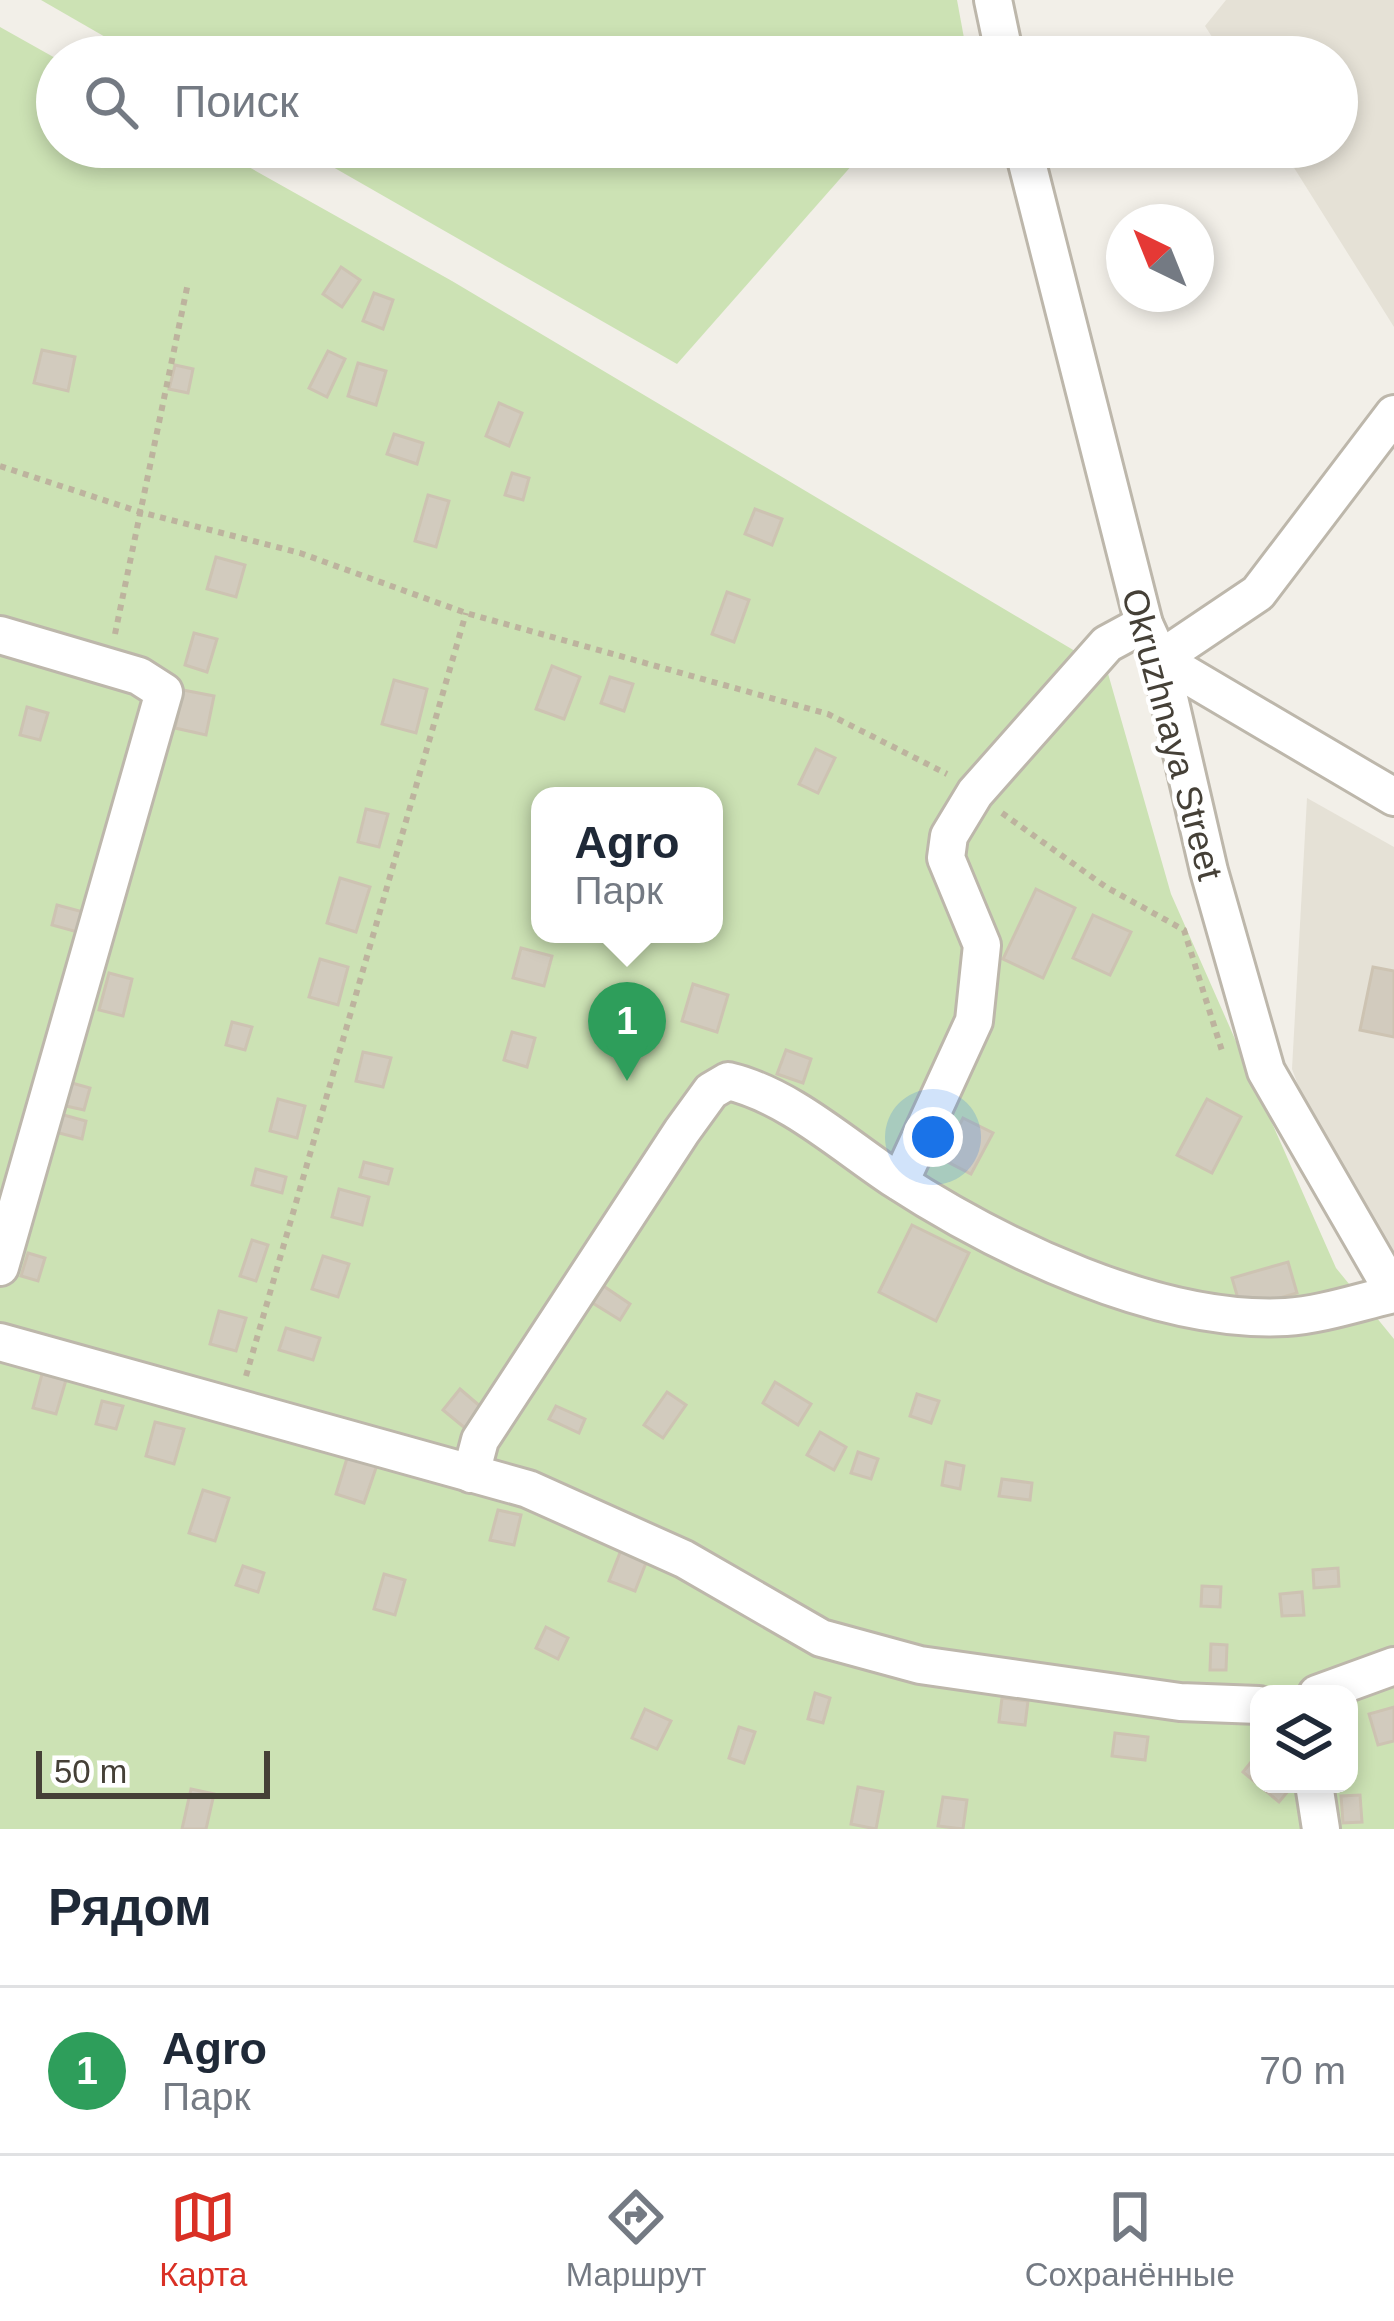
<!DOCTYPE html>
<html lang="ru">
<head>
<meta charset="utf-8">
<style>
  :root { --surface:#fff; --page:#f2f2f3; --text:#1f2937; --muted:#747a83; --line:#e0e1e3; --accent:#d93025 }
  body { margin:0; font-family:Helvetica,sans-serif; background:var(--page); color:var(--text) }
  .controls { position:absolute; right:36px; bottom:36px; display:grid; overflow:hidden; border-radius:24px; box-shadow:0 6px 18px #0003 }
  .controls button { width:108px; height:108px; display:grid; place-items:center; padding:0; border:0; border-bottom:3px solid var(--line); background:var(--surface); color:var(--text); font:60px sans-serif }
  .compass { position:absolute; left:1106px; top:204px; width:108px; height:108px; border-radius:50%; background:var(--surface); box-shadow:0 6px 18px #0003; rotate:317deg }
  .scale { position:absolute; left:36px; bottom:30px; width:234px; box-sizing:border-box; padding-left:12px; border:6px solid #454037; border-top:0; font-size:33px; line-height:42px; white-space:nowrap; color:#454037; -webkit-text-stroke:9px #fff; paint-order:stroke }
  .you { position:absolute; left:933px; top:1137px; width:42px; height:42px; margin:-30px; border:9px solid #fff; border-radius:50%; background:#1a73e8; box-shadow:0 0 0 18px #1a73e833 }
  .badge { display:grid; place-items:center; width:78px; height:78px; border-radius:50%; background:var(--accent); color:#fff; font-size:39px; font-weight:700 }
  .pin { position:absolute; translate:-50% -99px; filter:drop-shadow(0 3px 6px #0008) }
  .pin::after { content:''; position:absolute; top:63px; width:42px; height:36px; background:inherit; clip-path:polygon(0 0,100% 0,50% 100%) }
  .popup { position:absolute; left:531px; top:787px; width:192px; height:156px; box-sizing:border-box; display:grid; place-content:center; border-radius:24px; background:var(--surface); filter:drop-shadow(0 3px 9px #0005); font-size:39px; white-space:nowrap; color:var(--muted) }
  .popup b { font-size:45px; color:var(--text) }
  .popup::after { content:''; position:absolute; left:50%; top:100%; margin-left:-24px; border:24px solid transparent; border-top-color:var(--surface) }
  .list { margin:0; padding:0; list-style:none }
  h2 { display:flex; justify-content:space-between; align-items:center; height:156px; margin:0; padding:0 48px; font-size:51px }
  h2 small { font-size:39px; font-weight:400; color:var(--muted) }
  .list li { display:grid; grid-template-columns:78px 1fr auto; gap:36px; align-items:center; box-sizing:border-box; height:168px; padding:0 48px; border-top:3px solid var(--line) }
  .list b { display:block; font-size:45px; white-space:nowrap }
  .list p { margin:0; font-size:39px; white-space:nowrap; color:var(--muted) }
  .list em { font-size:39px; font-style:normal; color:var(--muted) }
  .icon { flex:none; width:66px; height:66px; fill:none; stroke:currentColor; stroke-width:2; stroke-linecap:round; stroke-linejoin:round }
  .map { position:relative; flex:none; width:1394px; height:1829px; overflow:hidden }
  .search { position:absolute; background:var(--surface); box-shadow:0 6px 18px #0003; left:36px; right:36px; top:36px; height:132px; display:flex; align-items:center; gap:30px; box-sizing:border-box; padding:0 42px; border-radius:66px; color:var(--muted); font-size:45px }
  .sheet { height:324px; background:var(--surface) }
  nav { display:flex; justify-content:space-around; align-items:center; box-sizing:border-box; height:168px; border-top:3px solid var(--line); background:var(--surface); font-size:33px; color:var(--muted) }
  nav a { display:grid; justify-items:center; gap:6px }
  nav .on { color:var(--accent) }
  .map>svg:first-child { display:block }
  .residential { fill:#e5e1d6 }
  .green { fill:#cce2b4; fill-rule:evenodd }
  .building { fill:#d2cbbe; stroke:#cdc3b2; stroke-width:3 }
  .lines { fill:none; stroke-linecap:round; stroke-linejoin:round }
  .minor-casing { stroke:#bdb7ab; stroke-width:42 }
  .path { stroke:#bdb39e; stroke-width:6; stroke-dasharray:6 6; stroke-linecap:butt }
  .minor { stroke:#fff; stroke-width:36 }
  .labels { text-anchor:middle; stroke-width:9; stroke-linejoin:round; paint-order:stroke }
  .street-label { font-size:36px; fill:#454037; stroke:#fff }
</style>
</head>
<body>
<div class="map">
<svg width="1394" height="1829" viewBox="0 0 1394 1829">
  <rect width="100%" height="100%" fill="#f2efe8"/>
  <g class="residential">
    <path d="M1226,0H1394V327L1281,147H1337V57H1225L1205,26Z"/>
    <path d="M1307,798L1394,847V1258L1355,1236L1292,1069Z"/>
  </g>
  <g class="green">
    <path d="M41,0H957L964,38L948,57H140Z"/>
    <path d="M0,27L57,59V147H213L452,281L1107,670L1171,894L1336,1268L1394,1339V1829H0ZM540,796H714V934H540ZM1259,1694H1349V1784H1259Z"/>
    <path d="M298,147H868L677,364Z"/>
  </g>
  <g class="building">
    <path d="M341,267L360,280L342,307L323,294Z"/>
    <path d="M374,293L393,300L383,329L363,321Z"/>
    <path d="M42,350L75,357L68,391L34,383Z"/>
    <path d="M328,351L345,359L327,397L309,388Z"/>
    <path d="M358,363L386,371L376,405L348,396Z"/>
    <path d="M175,365L193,369L188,393L169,389Z"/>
    <path d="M499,403L522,413L509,446L486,436Z"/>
    <path d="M394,434L423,443L417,464L387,454Z"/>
    <path d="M512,473L529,478L523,500L505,495Z"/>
    <path d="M428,495L449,501L436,547L415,541Z"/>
    <path d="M755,509L782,519L772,545L745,534Z"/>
    <path d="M216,557L245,565L236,597L207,589Z"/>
    <path d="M727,592L749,600L734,642L712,634Z"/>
    <path d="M194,633L217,639L207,672L185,665Z"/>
    <path d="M552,666L580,677L564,719L536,709Z"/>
    <path d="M610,677L633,684L624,711L601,703Z"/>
    <path d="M394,680L427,689L416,733L382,724Z"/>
    <path d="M183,690L214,696L206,735L175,728Z"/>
    <path d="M27,707L48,713L40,740L20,735Z"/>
    <path d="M816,749L835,758L818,793L799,784Z"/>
    <path d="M366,809L388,814L379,847L358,842Z"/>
    <path d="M340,878L370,887L356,932L327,923Z"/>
    <path d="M1036,889L1075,908L1043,978L1003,959Z"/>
    <path d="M57,905L87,913L81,933L52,925Z"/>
    <path d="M1093,915L1131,932L1110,975L1073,958Z"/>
    <path d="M521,948L552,956L544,986L513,978Z"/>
    <path d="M320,959L348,967L338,1005L309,997Z"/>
    <path d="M1373,967L1394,971V1037L1360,1030Z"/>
    <path d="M109,973L132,979L123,1016L99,1010Z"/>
    <path d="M693,984L728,995L717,1032L682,1021Z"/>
    <path d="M232,1022L252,1027L245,1050L226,1045Z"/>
    <path d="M512,1032L535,1038L527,1067L504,1060Z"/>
    <path d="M786,1050L811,1059L803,1083L777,1074Z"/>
    <path d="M363,1052L391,1058L383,1087L356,1081Z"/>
    <path d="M72,1083L90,1088L84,1110L66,1106Z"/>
    <path d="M278,1099L305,1106L297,1138L270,1131Z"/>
    <path d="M1207,1099L1241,1117L1212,1173L1177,1155Z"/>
    <path d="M60,1114L86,1121L82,1139L55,1132Z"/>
    <path d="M963,1118L993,1133L971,1174L942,1159Z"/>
    <path d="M364,1162L392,1169L388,1184L360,1177Z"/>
    <path d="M256,1169L286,1177L282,1193L252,1185Z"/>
    <path d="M339,1189L369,1197L362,1225L332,1217Z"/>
    <path d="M912,1225L969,1253L936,1321L879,1292Z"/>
    <path d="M252,1240L268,1245L256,1281L240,1276Z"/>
    <path d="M28,1253L45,1258L38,1281L21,1276Z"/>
    <path d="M323,1256L349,1264L338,1297L312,1289Z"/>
    <path d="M1288,1262L1297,1293L1241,1309L1232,1278Z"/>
    <path d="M602,1285L630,1304L620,1320L591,1302Z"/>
    <path d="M219,1311L246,1318L236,1351L210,1344Z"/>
    <path d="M286,1328L320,1338L313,1360L279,1350Z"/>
    <path d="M42,1374L66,1380L56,1414L33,1408Z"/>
    <path d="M775,1382L811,1404L798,1425L763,1403Z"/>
    <path d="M460,1389L487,1412L471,1433L443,1410Z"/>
    <path d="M667,1392L686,1405L663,1438L644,1425Z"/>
    <path d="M917,1394L939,1401L931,1423L910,1416Z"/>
    <path d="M102,1401L123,1406L116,1429L96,1424Z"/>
    <path d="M556,1406L585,1419L579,1433L549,1419Z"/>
    <path d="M155,1422L184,1429L174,1464L146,1456Z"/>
    <path d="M820,1432L846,1447L834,1470L807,1455Z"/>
    <path d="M858,1452L878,1459L871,1479L851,1473Z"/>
    <path d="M348,1455L377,1465L364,1503L336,1494Z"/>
    <path d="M946,1462L964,1466L960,1489L942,1485Z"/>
    <path d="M1002,1479L1032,1483L1030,1500L999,1496Z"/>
    <path d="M203,1490L229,1498L215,1541L189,1533Z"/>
    <path d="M498,1510L521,1515L514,1545L490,1540Z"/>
    <path d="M623,1545L649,1555L635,1591L609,1581Z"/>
    <path d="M243,1566L264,1573L258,1592L236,1585Z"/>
    <path d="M1338,1568L1339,1586L1314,1588L1313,1570Z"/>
    <path d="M384,1574L405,1580L395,1615L374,1609Z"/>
    <path d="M1202,1586L1221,1587L1220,1607L1201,1606Z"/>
    <path d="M1302,1592L1304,1615L1282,1616L1280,1594Z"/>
    <path d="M546,1627L568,1638L558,1659L536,1648Z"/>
    <path d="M1211,1644L1227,1645L1226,1670H1210Z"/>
    <path d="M815,1693L830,1698L823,1723L808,1719Z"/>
    <path d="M1002,1698L1028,1701L1025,1725L999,1722Z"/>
    <path d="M1394,1707V1741L1378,1745L1369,1714Z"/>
    <path d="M645,1709L671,1721L657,1749L632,1738Z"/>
    <path d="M739,1727L755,1732L744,1763L729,1758Z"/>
    <path d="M1115,1733L1148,1737L1145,1760L1112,1756Z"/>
    <path d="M1259,1752V1784H1294L1279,1802L1243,1772Z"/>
    <path d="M858,1787L883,1792L876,1829L851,1824Z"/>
    <path d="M191,1789L214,1794L206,1829H182Z"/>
    <path d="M1360,1795L1362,1822L1343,1823L1341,1796Z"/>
    <path d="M943,1797L967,1800L963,1829L938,1826Z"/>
  </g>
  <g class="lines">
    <defs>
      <g id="minor">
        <path d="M993,0L1005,57"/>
        <path d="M1023,147L1144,624L1160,659L1209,871L1266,1071L1394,1293"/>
        <path d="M1394,414L1258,593L1160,659L1394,797"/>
        <path d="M0,635L139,676L164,692L0,1267"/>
        <path d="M900,1182L974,1021L982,945L946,858L949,836L975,793L1107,644L1144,624"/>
        <path d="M0,1342L528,1489L684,1559L821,1638L920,1665L1180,1702L1259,1705"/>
        <path d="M471,1474L480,1440L682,1131L711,1091L728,1081C788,1095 842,1144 893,1178C999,1247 1158,1324 1286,1317C1321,1315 1359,1302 1394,1294"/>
        <path d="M1317,1694L1394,1666"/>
        <path d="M1314,1784L1321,1829"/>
      </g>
    </defs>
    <use href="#minor" class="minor-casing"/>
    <g class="path">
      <path d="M0,466L140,512L300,553L466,613L828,714L947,774"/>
      <path d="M115,634L188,283"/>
      <path d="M1002,813L1106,887L1184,930L1223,1054"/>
      <path d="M246,1376L466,613"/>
    </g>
    <use href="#minor" class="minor"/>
  </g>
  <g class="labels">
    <g class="street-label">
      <text transform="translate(1173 734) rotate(75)" y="13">Okruzhnaya Street</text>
    </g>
  </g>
</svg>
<div class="controls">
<button><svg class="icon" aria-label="layers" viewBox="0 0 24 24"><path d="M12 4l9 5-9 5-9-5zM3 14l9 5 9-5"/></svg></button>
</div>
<svg class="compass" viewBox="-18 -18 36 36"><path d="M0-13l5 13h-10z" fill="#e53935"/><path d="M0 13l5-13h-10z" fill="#747a83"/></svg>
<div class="scale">50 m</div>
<div class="you"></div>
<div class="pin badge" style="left:627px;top:1081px;background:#2e9e5b">1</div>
<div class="popup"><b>Agro</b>Парк</div>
<div class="search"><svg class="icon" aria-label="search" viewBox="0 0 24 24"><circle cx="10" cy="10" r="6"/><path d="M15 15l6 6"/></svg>Поиск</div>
</div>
<section class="sheet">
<h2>Рядом<small></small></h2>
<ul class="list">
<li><span class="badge" style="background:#2e9e5b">1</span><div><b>Agro</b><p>Парк</p></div><em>70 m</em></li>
</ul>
</section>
<nav>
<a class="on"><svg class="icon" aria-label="map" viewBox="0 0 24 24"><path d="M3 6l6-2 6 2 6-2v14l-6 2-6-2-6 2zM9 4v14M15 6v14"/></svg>Карта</a>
<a><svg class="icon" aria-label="directions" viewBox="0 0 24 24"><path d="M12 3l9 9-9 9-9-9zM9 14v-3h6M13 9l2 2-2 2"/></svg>Маршрут</a>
<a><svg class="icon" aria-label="saved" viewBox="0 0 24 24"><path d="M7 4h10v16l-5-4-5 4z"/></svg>Сохранённые</a>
</nav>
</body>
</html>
